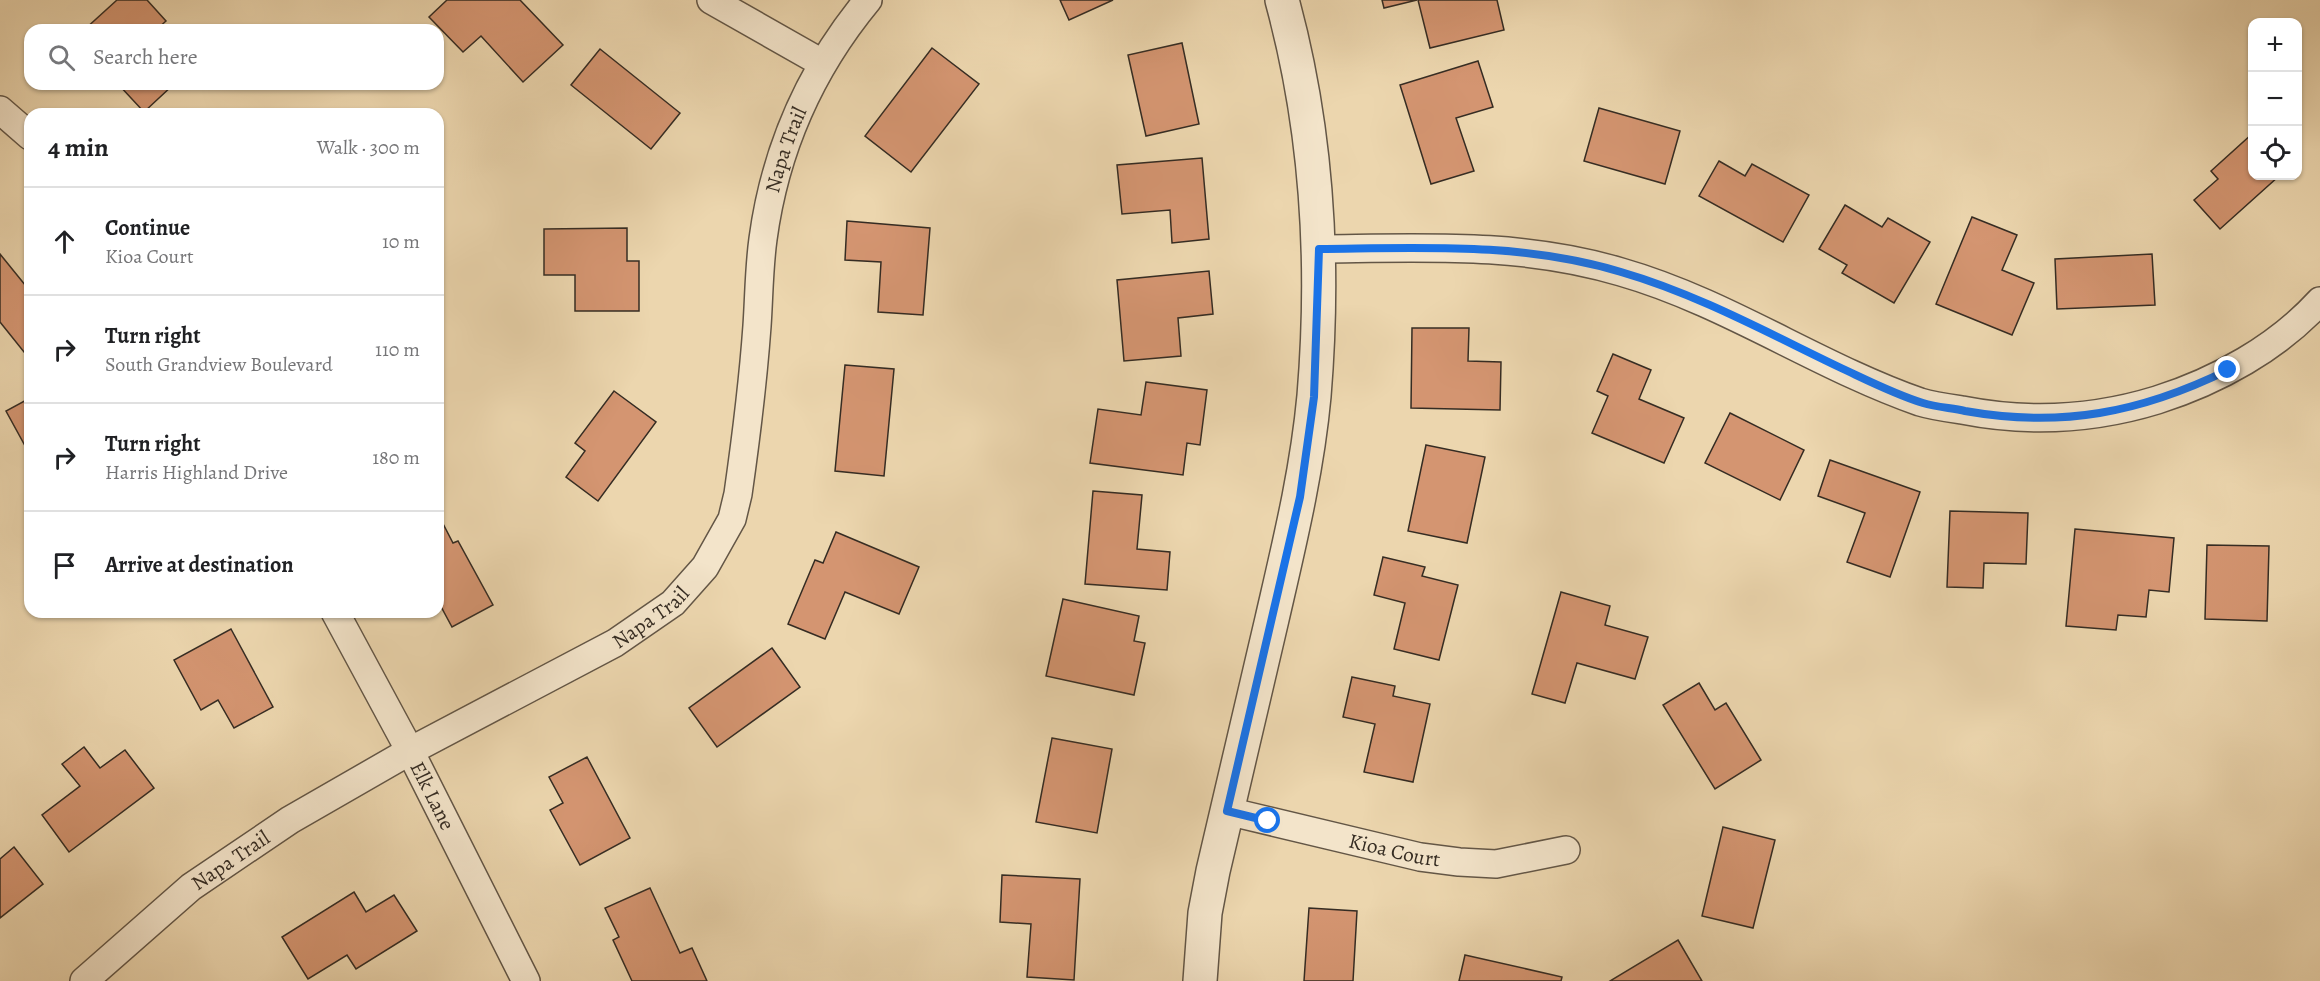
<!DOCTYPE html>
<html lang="en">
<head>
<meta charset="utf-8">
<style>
  :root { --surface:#fff; --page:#f2f2f2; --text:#202124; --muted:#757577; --line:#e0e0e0 }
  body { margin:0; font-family:Alegreya,serif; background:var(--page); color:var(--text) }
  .controls { position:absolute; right:18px; top:18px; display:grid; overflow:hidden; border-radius:12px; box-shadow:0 2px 4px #0004 }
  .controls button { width:54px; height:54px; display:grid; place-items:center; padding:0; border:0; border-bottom:2px solid var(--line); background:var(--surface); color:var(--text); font:30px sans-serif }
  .stop { position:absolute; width:18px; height:18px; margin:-14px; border:4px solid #1a73e8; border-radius:50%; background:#fff }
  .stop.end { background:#1a73e8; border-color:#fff; box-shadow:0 2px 6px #0008 }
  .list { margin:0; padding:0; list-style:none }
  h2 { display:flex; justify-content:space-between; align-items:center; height:78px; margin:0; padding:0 24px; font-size:26px }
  h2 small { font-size:20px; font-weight:400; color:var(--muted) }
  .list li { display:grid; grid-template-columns:39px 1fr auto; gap:18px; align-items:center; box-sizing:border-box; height:108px; padding:0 24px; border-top:2px solid var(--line) }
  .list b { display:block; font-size:22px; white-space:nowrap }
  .list p { margin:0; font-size:20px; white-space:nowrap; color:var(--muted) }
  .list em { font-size:20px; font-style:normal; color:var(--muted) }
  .icon { flex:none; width:33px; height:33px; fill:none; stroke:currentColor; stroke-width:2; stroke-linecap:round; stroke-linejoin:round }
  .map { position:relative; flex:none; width:2320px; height:981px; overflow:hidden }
  .search { position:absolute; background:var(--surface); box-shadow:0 2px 4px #0004; left:24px; top:24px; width:420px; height:66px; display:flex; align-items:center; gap:15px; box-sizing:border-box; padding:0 21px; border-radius:18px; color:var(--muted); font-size:22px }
  .panel { position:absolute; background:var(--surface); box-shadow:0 2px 4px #0004; left:24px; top:108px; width:420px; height:510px; border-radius:18px }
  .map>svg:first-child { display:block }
  .building { fill:#d49571; stroke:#352c23; stroke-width:1.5 }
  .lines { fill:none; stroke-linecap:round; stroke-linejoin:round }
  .minor-casing { stroke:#635646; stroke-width:30 }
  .tertiary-casing { stroke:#635646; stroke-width:36 }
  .minor { stroke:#f3e4ca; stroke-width:27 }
  .tertiary { stroke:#f3e4ca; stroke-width:33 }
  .route { stroke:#1a73e8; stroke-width:8 }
  .labels { text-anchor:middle; stroke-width:4.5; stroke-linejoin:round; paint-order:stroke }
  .street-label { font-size:21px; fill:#352c23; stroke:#f3e4ca }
</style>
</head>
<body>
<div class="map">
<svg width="2320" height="981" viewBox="0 0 2320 981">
  <rect width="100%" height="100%" fill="#ecd6ae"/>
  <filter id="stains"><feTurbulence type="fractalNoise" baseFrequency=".00333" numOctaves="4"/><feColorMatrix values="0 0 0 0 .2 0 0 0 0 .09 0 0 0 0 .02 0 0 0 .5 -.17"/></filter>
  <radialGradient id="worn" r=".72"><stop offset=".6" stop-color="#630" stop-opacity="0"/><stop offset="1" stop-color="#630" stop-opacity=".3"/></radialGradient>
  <g class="building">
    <path d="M117,0H147L166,21L156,30H84Z"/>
    <path d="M447,0H520L563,45L523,82L481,36L463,52L429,17Z"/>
    <path d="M1060,0H1113L1069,20Z"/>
    <path d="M1382,0H1417L1384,8Z"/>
    <path d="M1418,0H1497L1504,30L1430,48Z"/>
    <path d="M1182,43L1199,124L1146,136L1128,55Z"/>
    <path d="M932,48L979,84L911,172L865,136Z"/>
    <path d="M600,49L680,113L651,149L571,85Z"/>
    <path d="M1478,61L1493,107L1456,118L1474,171L1431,184L1400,85Z"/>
    <path d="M118,84H174L144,112Z"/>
    <path d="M1599,108L1680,131L1665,184L1584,161Z"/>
    <path d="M2252,134V176H2279L2220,229L2194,200L2218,179L2211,171Z"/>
    <path d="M1202,158L1209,239L1172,243L1170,210L1122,214L1117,165Z"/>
    <path d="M1719,161L1745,176L1752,164L1809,195L1783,242L1699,196Z"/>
    <path d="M1845,205L1882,227L1888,218L1930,242L1894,303L1842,273L1847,265L1819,249Z"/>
    <path d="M1972,217L2017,235L2002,270L2034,283L2012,335L1936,304Z"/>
    <path d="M847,221L930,228L923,315L878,312L881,262L845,260Z"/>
    <path d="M627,228V261H639V311H575V275H544V229Z"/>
    <path d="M0,254L30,291V347L24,352L0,322Z"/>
    <path d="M2152,254L2155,305L2057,309L2055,259Z"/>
    <path d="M1209,271L1213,314L1178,318L1181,356L1124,361L1117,280Z"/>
    <path d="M1412,328H1469L1468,361L1501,362L1500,410L1411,408Z"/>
    <path d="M1613,354L1651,370L1639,399L1684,418L1664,463L1592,433L1608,396L1597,391Z"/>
    <path d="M845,365L894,369L884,476L835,471Z"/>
    <path d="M1146,382L1207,390L1200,445L1187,443L1183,475L1090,463L1098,409L1141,415Z"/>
    <path d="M614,391L656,422L598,501L566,477L585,451L575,443Z"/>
    <path d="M30,398V452L29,453L6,411Z"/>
    <path d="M1730,413L1804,450L1780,500L1705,463Z"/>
    <path d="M1426,445L1485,457L1467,543L1408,531Z"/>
    <path d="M1830,460L1920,492L1890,577L1847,562L1865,513L1818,496Z"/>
    <path d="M1093,491L1142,495L1137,549L1170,552L1167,590L1085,584Z"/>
    <path d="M1950,511L2028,513L2026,564L1984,563L1983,588L1947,587Z"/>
    <path d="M438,514L453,543L458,541L493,605L452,627L438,601Z"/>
    <path d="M2075,529L2174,538L2169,592L2149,590L2146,617L2118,615L2116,630L2066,626Z"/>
    <path d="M836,532L919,567L899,614L845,592L825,639L788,624L815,560L823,563Z"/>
    <path d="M2207,545L2269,546L2267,621L2205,619Z"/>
    <path d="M1383,557L1425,567L1422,576L1458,585L1439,660L1394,649L1405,603L1374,595Z"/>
    <path d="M1561,592L1610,606L1605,625L1648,637L1635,679L1577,663L1565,703L1532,694Z"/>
    <path d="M1063,599L1139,616L1134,641L1145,643L1134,695L1046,676Z"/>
    <path d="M231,629L273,707L234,728L218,700L201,710L174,660Z"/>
    <path d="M772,648L800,687L717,747L689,708Z"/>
    <path d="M1352,677L1395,686L1393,696L1430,704L1413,782L1364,772L1375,724L1343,717Z"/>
    <path d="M1699,683L1715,710L1726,703L1761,760L1715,789L1663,705Z"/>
    <path d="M1052,738L1112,749L1097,833L1036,822Z"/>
    <path d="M84,747L100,768L125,750L154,788L69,852L42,815L80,786L62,764Z"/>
    <path d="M587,757L630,838L580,865L550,810L563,803L549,777Z"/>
    <path d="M1723,827L1775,840L1753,928L1702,916Z"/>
    <path d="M14,847L43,884L0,918V859Z"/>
    <path d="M1002,875L1080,879L1074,980L1027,977L1031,924L1000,922Z"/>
    <path d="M650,888L680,953L692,948L707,981H632L613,940L619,937L605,908Z"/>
    <path d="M354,892L366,912L394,895L417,931L356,969L347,955L308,979L282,937Z"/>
    <path d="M1309,908L1357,911L1353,981H1304Z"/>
    <path d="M1678,940L1702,981H1610Z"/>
    <path d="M1465,955L1562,977L1561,981H1459Z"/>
  </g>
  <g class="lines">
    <defs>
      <g id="minor">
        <path d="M711,0L822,63"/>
        <path d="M0,110L30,136"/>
        <path d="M1319,249C1421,248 1522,242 1621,272C1726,302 1817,366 1920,402C1933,406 1948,408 1962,410C2028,423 2092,420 2157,400C2217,381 2277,348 2320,301"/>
        <path id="s1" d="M335,612L410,751L526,981"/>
        <path id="s2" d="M1227,811L1420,857L1459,862L1496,864L1566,850"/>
        <path id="s3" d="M84,981L191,887L290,820L410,751L615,643L673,603L705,567L732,519L738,494C746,438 753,382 757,326C759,297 759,268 763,239C775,150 811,69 868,0"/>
      </g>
      <path id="tertiary" d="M1200,981L1205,913L1213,871C1233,787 1252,703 1272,619C1289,545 1307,472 1314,396C1325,264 1317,128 1282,0"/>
    </defs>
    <use href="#minor" class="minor-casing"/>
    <use href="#tertiary" class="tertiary-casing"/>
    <use href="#minor" class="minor"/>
    <use href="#tertiary" class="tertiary"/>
  </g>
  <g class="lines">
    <path class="route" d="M1268,821L1227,811L1300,497L1314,397L1319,249C1421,248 1522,242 1621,272C1697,294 1768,333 1839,367C1867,380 1894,394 1923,403C1936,407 1951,408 1965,411C2061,428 2140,413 2228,370"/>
  </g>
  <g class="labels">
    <g class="street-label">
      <text dy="7" stroke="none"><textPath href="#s3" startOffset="1180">Napa Trail</textPath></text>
      <text dy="7" stroke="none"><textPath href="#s3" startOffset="676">Napa Trail</textPath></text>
      <text dy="7" stroke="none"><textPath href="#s1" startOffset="208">Elk Lane</textPath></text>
      <text dy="7" stroke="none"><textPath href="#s2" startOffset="172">Kioa Court</textPath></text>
      <text dy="7" stroke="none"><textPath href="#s3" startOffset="190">Napa Trail</textPath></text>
    </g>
  </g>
  <rect width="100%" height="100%" filter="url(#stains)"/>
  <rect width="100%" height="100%" fill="url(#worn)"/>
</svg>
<div class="controls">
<button>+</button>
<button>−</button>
<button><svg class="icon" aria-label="locate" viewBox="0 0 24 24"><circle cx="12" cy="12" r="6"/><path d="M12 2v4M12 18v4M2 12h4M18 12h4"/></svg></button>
</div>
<div class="stop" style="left:1268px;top:821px"></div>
<div class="stop end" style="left:2228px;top:370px"></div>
<div class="search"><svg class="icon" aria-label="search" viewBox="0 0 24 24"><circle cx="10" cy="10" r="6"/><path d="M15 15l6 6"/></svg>Search here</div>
<section class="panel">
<h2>4 min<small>Walk · 300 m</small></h2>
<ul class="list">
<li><svg class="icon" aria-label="ahead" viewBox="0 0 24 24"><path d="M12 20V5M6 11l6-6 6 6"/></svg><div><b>Continue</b><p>Kioa Court</p></div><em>10 m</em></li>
<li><svg class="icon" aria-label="right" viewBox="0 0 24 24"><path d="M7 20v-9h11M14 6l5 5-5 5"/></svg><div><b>Turn right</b><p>South Grandview Boulevard</p></div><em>110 m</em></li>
<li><svg class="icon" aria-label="right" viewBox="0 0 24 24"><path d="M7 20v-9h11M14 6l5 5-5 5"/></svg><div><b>Turn right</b><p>Harris Highland Drive</p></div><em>180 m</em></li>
<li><svg class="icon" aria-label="arrive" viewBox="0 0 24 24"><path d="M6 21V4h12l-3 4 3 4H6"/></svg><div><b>Arrive at destination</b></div></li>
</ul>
</section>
</div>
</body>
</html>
